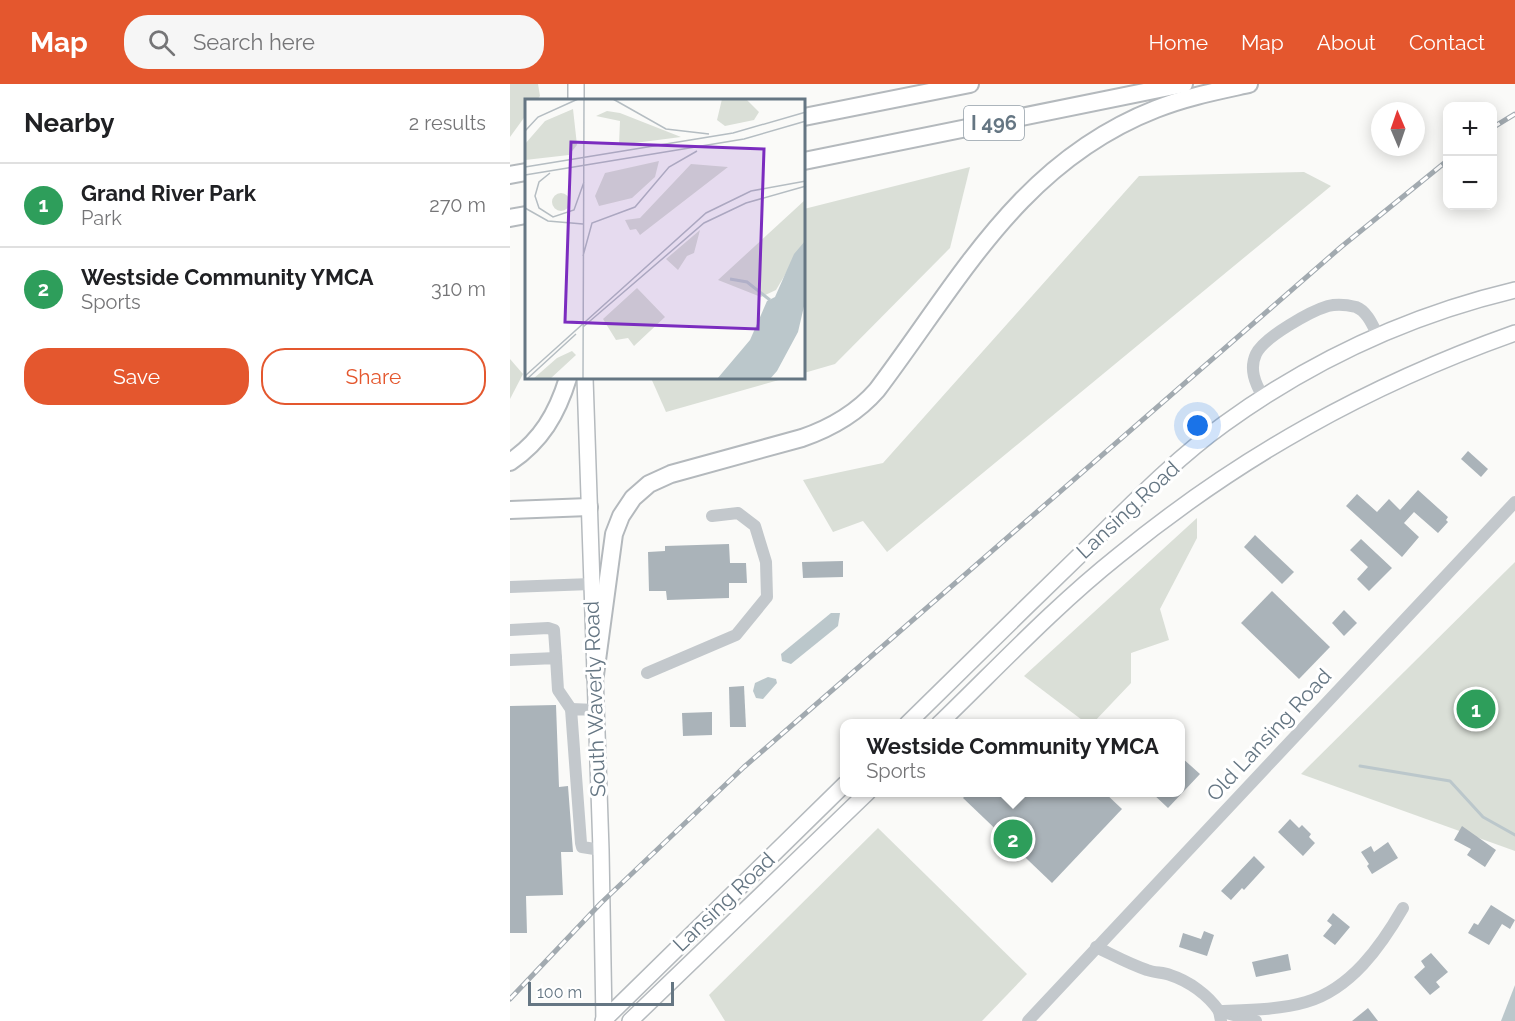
<!DOCTYPE html>
<html lang="en">
<head>
<meta charset="utf-8">
<style>
  :root { --surface:#fff; --page:#f6f6f6; --text:#202124; --muted:#757577; --line:#e0e0e0; --accent:#e4572e }
  body { margin:0; font-family:Raleway,sans-serif; background:var(--page); color:var(--text) }
  .controls { position:absolute; right:18px; top:18px; display:grid; overflow:hidden; border-radius:12px; box-shadow:0 3px 15px #0003 }
  .controls button { width:54px; height:54px; display:grid; place-items:center; padding:0; border:0; border-bottom:2px solid var(--line); background:var(--surface); color:var(--text); font:30px sans-serif }
  .compass { position:absolute; left:861px; top:18px; width:54px; height:54px; border-radius:50%; background:var(--surface); box-shadow:0 3px 15px #0003; rotate:358deg }
  .scale { position:absolute; left:18px; bottom:15px; width:146px; box-sizing:border-box; padding-left:6px; border:3px solid #657683; border-top:0; font-size:16px; line-height:21px; white-space:nowrap; color:#657683; -webkit-text-stroke:4px #fff; paint-order:stroke }
  .you { position:absolute; left:688px; top:342px; width:21px; height:21px; margin:-15px; border:4px solid #fff; border-radius:50%; background:#1a73e8; box-shadow:0 0 0 9px #1a73e833 }
  .badge { display:grid; place-items:center; width:39px; height:39px; border-radius:50%; background:var(--accent); color:#fff; font-size:20px; font-weight:700 }
  .pin { position:absolute; translate:-50% -50%; border:3px solid #fff; box-shadow:0 2px 6px #0006 }
  .popup { position:absolute; left:330px; top:635px; width:345px; height:78px; box-sizing:border-box; display:grid; place-content:center; border-radius:12px; background:var(--surface); filter:drop-shadow(0 2px 4px #0005); font-size:20px; white-space:nowrap; color:var(--muted) }
  .popup b { font-size:22px; color:var(--text) }
  .popup::after { content:''; position:absolute; left:50%; top:100%; margin-left:-12px; border:12px solid transparent; border-top-color:var(--surface) }
  .list { margin:0; padding:0; list-style:none }
  h2 { display:flex; justify-content:space-between; align-items:center; height:78px; margin:0; padding:0 24px; font-size:26px }
  h2 small { font-size:20px; font-weight:400; color:var(--muted) }
  .list li { display:grid; grid-template-columns:39px 1fr auto; gap:18px; align-items:center; box-sizing:border-box; height:84px; padding:0 24px; border-top:2px solid var(--line) }
  .list b { display:block; font-size:22px; white-space:nowrap }
  .list p { margin:0; font-size:20px; white-space:nowrap; color:var(--muted) }
  .list em { font-size:20px; font-style:normal; color:var(--muted) }
  .actions { display:flex; gap:12px; padding:18px 24px }
  .actions a { flex:1; padding:14px 0; border:2px solid var(--accent); border-radius:24px; text-align:center; font-size:21px; color:var(--accent) }
  .actions .main { background:var(--accent); color:#fff }
  .icon { flex:none; width:33px; height:33px; fill:none; stroke:currentColor; stroke-width:2; stroke-linecap:round; stroke-linejoin:round }
  .map { position:relative; flex:none; width:1005px; height:937px; overflow:hidden }
  header { display:flex; align-items:center; gap:36px; box-sizing:border-box; height:84px; padding:0 30px; background:var(--accent); color:#fff }
  header strong { font-size:28px }
  nav { display:flex; gap:33px; margin-inline-start:auto; font-size:21px }
  .search { width:420px; height:54px; background:var(--page); display:flex; align-items:center; gap:15px; box-sizing:border-box; padding:0 21px; border-radius:24px; color:var(--muted); font-size:22px }
  main { display:flex }
  aside { flex:1; background:var(--surface) }
  .map>svg:first-child { display:block }
  .green { fill:#dadfd7 }
  .water { fill:#bbc7cb }
  .lines { fill:none; stroke-linecap:round; stroke-linejoin:round }
  .stream { stroke:#bbc7cb; stroke-width:3 }
  .building { fill:#aab3b9 }
  .major-casing { stroke:#b5babe; stroke-width:18 }
  .highway-casing { stroke:#b4b9bd; stroke-width:20 }
  .minor { stroke:#c3c8cc; stroke-width:12 }
  .major { stroke:#fff; stroke-width:15 }
  .highway { stroke:#fff; stroke-width:16 }
  .rail-casing { stroke:#a2aab0; stroke-width:5 }
  .rail { stroke:#fff; stroke-width:3; stroke-dasharray:9; stroke-linecap:butt }
  .labels { text-anchor:middle; stroke-width:6; stroke-linejoin:round; paint-order:stroke }
  .shield { fill:#fff; stroke:#939fa8; stroke-width:1.5 }
  .shield-label { font-size:20px; font-weight:bold; fill:#657683 }
  .street-label { font-size:21px; fill:#657683; stroke:#fff }
  .inset-river { fill:none; stroke:#bbc7cb; stroke-width:3 }
  .inset-road { fill:none; stroke:#b5bdc2; stroke-width:1.5 }
  .view { fill:#7b2cbf; fill-opacity:0.15; stroke:#7b2cbf; stroke-width:3 }
  .inset-edge { fill:none; stroke:#657683; stroke-width:3 }
</style>
</head>
<body>
<header>
<strong>Map</strong>
<div class="search"><svg class="icon" aria-label="search" viewBox="0 0 24 24"><circle cx="10" cy="10" r="6"/><path d="M15 15l6 6"/></svg>Search here</div>
<nav><a>Home</a><a>Map</a><a>About</a><a>Contact</a></nav>
</header>
<main>
<aside>
<h2>Nearby<small>2 results</small></h2>
<ul class="list">
<li><span class="badge" style="background:#2e9e5b">1</span><div><b>Grand River Park</b><p>Park</p></div><em>270 m</em></li>
<li><span class="badge" style="background:#2e9e5b">2</span><div><b>Westside Community YMCA</b><p>Sports</p></div><em>310 m</em></li>
</ul>
<div class="actions"><a class="main">Save</a><a>Share</a></div>
</aside>
<div class="map">
<svg width="1005" height="937" viewBox="0 0 1005 937">
  <rect width="100%" height="100%" fill="#fafaf8"/>
  <g class="green">
    <path d="M0,0H28L30,12L27,16H16V31L0,53Z"/>
    <path d="M460,83L440,164L325,280L294,289V125Z"/>
    <path d="M794,88L821,102L377,468L353,437L323,448L293,396L373,379L629,92Z"/>
    <path d="M0,275L13,290L0,315Z"/>
    <path d="M141,294H276L156,328Z"/>
    <path d="M687,434V454L650,525L659,556L621,569V599L583,639H576L514,592Z"/>
    <path d="M1005,478V767L791,690Z"/>
    <path d="M368,744L517,890L472,937H215L199,911Z"/>
  </g>
  <g class="water">
    <path d="M321,529H330L328,542L281,580L272,577L271,570Z"/>
    <path d="M258,593L266,595L267,599L253,615L246,614L243,607L245,599Z"/>
    <path d="M1005,901V937H991Z"/>
  </g>
  <g class="lines">
    <path class="stream" d="M850,682L940,697L973,733L1005,751"/>
  </g>
  <g class="building">
    <path d="M958,367L978,385L971,393L951,375Z"/>
    <path d="M908,406L938,433L936,436L938,438L928,449L904,428L894,439L909,453L892,473L836,422L847,410L867,428L879,415L890,426Z"/>
    <path d="M745,451L784,488L772,500L734,463Z"/>
    <path d="M851,455L882,484L859,507L847,495L858,483L840,466Z"/>
    <path d="M219,460L220,479H236L237,499H219V514L157,516L156,507H139L138,468L155,467V462Z"/>
    <path d="M333,477V493L293,494L292,478Z"/>
    <path d="M762,507L820,563L789,595L731,539Z"/>
    <path d="M834,526L847,539L834,552L822,539Z"/>
    <path d="M234,602L236,643H220L219,603Z"/>
    <path d="M46,621L49,703L58,702L63,768H51L53,811L16,812L17,849H0V622Z"/>
    <path d="M202,628V651L173,652L172,629Z"/>
    <path d="M671,673L690,690L658,724L641,708H671Z"/>
    <path d="M459,708H594L612,725L542,799L453,714Z"/>
    <path d="M780,735L789,744L792,741L801,750L799,753L805,759L793,772L768,748Z"/>
    <path d="M952,742L986,766L975,783L957,771L961,765L944,756Z"/>
    <path d="M878,758L888,774L862,790L857,782L859,780L851,768L861,762L864,768Z"/>
    <path d="M744,772L755,783L734,806L732,804L721,816L711,807Z"/>
    <path d="M981,821L1005,836L1000,845L992,840L979,861L958,849L964,839L968,841Z"/>
    <path d="M823,829L840,843L825,861L813,852L822,841L817,837Z"/>
    <path d="M694,847L704,851L697,872L669,863L673,849L691,855Z"/>
    <path d="M921,869L938,888L926,898L930,903L920,911L904,893L915,883L911,877Z"/>
    <path d="M778,870L781,886L746,893L742,878Z"/>
    <path d="M858,924L868,937H842Z"/>
  </g>
  <g class="lines">
    <defs>
      <g id="major">
        <path d="M66,0V16"/>
        <path d="M75,294L91,766L94,937"/>
        <path d="M397,640C457,581 516,523 576,465C620,422 664,376 714,340C801,277 900,231 1005,206"/>
        <path d="M429,640C488,583 544,523 608,472C729,373 858,301 1005,249"/>
        <path d="M93,937L335,700"/>
        <path d="M120,937L358,708"/>
      </g>
      <g id="highway">
        <path d="M294,33L460,0"/>
        <path d="M294,77L674,0"/>
        <path d="M0,91L16,88"/>
        <path d="M0,134L16,131"/>
        <path d="M0,378C31,357 47,330 58,294"/>
        <path d="M0,426L79,423"/>
        <path d="M85,591L104,450L111,432L123,414L139,400L161,390L292,354C321,344 347,329 367,306C450,196 510,78 646,25C676,13 707,7 739,0"/>
      </g>
    </defs>
    <use href="#major" class="major-casing"/>
    <use href="#highway" class="highway-casing"/>
    <g class="minor">
      <path d="M753,313C745,299 739,285 746,270C754,253 801,227 818,222C826,220 838,221 846,223C857,227 863,242 868,252"/>
      <path d="M0,503L81,500"/>
      <path d="M0,546L38,544L44,546L46,574"/>
      <path d="M0,576L46,574L48,606L61,625"/>
      <path d="M137,589L226,551L257,513L256,478L245,442L228,429L202,432"/>
      <path d="M86,626L61,625L71,759L72,763L91,766"/>
      <path d="M586,863C603,871 619,880 637,886C645,889 653,888 660,891C679,897 698,911 709,927L746,937"/>
      <path d="M518,937L1005,418"/>
      <path d="M711,937L709,927C737,926 769,926 796,918C841,905 871,862 893,824"/>
    </g>
    <use href="#major" class="major"/>
    <use href="#highway" class="highway"/>
    <defs>
      <g id="rail">
        <path d="M982,44L1005,30"/>
        <path d="M0,915L91,819L234,683L831,163L938,76"/>
      </g>
    </defs>
    <use href="#rail" class="rail-casing"/>
    <use href="#rail" class="rail"/>
  </g>
  <g class="labels">
    <rect class="shield" x="454" y="22" width="60" height="34" rx="4.5"/>
    <g class="shield-label">
      <text x="484" y="46">I 496</text>
    </g>
    <g class="street-label">
      <text transform="translate(618 426) rotate(-43)" y="7">Lansing Road</text>
      <text transform="translate(85 615) rotate(-92)" y="7">South Waverly Road</text>
      <text transform="translate(759 651) rotate(-47)" y="7">Old Lansing Road</text>
      <text transform="translate(214 818) rotate(-44)" y="7">Lansing Road</text>
    </g>
  </g>
  <g transform="translate(15 15)">
    <rect width="280" height="280" fill="#fafaf8"/>
    <path d="M197,0H221L234,13L229,21L200,27L192,21ZM48,10L52,46L44,56L0,61V45L20,22ZM82,12L95,14L156,38L94,46L95,22L71,17ZM134,62L130,78L107,99L74,107L70,97L80,74ZM166,65L203,68L115,136L111,130L105,131L100,121L115,119ZM27 103a9 9 0 1 1 18 0a9 9 0 1 1-18 0ZM280,101V142L251,191L236,198L193,181ZM175,131L169,154L162,157L153,171L141,160ZM112,189L140,218L109,247L103,239L91,241L78,220ZM47,252L51,256L25,280H8L32,259Z" fill="#dadfd7"/>
    <path d="M280,142V203L273,233L252,272L245,280H192L225,241L242,202L250,198L269,155Z" fill="#bbc7cb"/>
    <path class="inset-river" d="M205,180L222,183L245,201"/>
    <path class="inset-road" d="M88,0L141,30L184,35M0,32L13,18L53,0M0,68L208,34L281,13M25,74L14,83L10,97L14,109L28,118L49,111L59,83M0,76L219,40L281,22M0,109L23,122L58,125M58,157L67,124L110,108L144,68L172,52M58,228L179,124L221,104L281,87M0,277L181,114L226,92L281,82M2,280L51,235M58,280L59,0"/>
    <path class="view" d="M46,43L239,50L233,230L40,223Z"/>
    <rect width="280" height="280" class="inset-edge"/>
  </g>
</svg>
<div class="controls">
<button>+</button>
<button>−</button>
</div>
<svg class="compass" viewBox="-18 -18 36 36"><path d="M0-13l5 13h-10z" fill="#e53935"/><path d="M0 13l5-13h-10z" fill="#757577"/></svg>
<div class="scale">100 m</div>
<div class="you"></div>
<div class="pin badge" style="left:966px;top:625px;background:#2e9e5b">1</div>
<div class="pin badge" style="left:503px;top:755px;background:#2e9e5b">2</div>
<div class="popup"><b>Westside Community YMCA</b>Sports</div>
</div>
</main>
</body>
</html>
